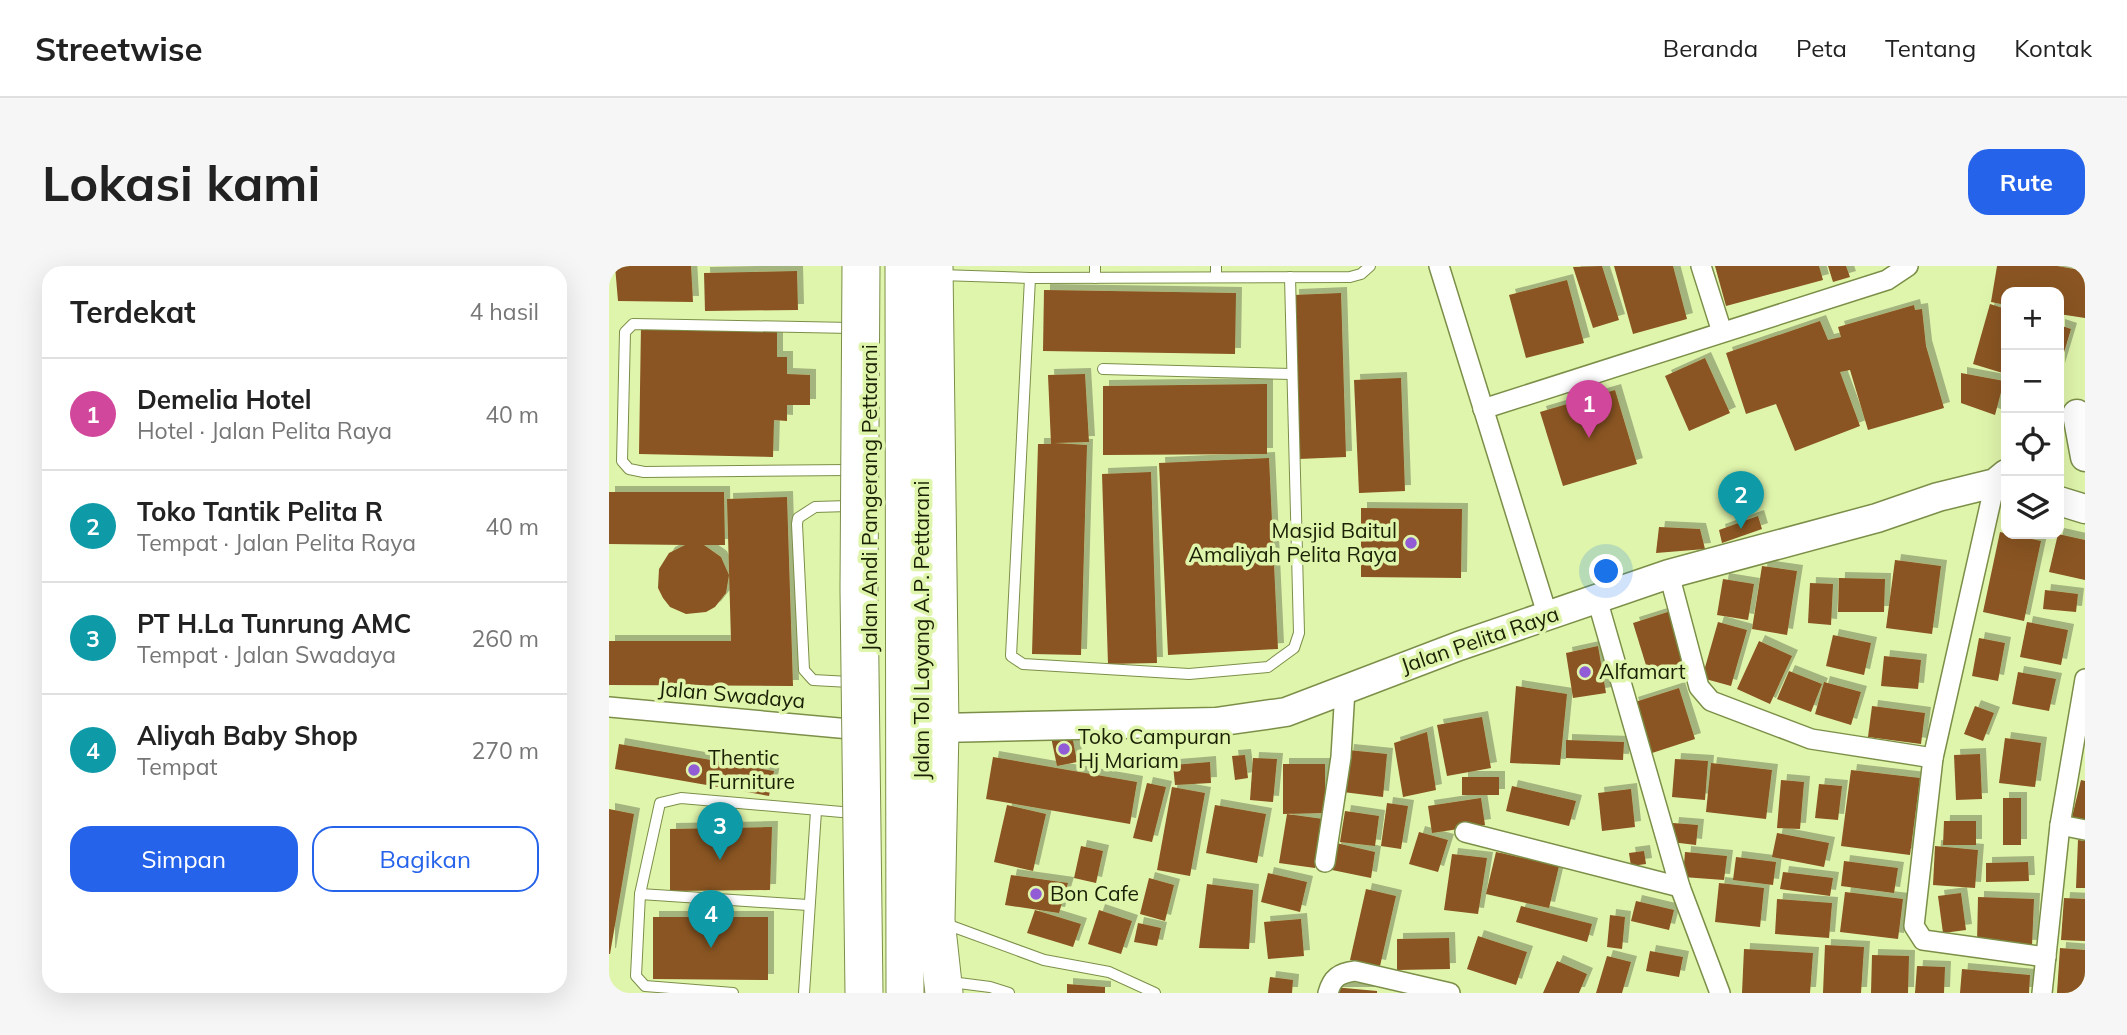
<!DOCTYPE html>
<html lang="id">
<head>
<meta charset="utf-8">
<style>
  :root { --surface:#fff; --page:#f6f6f6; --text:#222; --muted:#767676; --line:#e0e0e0; --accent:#2563eb }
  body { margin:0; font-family:Mulish,sans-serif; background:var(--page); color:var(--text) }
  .controls { position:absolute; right:21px; top:21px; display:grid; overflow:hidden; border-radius:14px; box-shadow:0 7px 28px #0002 }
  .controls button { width:63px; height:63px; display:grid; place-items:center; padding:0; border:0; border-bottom:2px solid var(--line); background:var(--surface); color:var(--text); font:35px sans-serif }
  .you { position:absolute; left:998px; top:306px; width:24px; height:24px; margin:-18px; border:5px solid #fff; border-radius:50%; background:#1a73e8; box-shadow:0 0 0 10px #1a73e833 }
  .badge { display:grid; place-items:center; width:46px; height:46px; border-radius:50%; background:var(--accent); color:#fff; font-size:23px; font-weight:700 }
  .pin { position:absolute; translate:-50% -58px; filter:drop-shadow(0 2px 4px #0008) }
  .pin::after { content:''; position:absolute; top:37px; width:24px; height:21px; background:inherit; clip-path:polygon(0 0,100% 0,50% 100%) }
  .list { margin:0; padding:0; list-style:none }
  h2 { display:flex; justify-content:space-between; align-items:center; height:91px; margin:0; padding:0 28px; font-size:30px }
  h2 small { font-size:23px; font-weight:400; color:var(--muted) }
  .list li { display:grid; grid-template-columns:46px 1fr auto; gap:21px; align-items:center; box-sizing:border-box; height:112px; padding:0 28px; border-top:2px solid var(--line) }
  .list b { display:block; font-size:26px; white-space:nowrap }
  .list p { margin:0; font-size:23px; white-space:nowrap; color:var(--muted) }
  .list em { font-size:23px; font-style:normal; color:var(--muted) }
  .actions { display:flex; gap:14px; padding:21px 28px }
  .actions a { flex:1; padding:16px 0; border:2px solid var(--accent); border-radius:21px; text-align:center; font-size:24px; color:var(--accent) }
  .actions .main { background:var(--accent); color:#fff }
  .icon { flex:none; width:38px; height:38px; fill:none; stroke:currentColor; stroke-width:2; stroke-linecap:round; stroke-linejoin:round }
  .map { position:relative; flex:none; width:1476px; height:727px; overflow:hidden; border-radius:21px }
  header { display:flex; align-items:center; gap:42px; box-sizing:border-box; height:98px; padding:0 35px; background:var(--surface); border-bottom:2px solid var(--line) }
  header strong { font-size:33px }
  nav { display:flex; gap:38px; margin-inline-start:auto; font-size:24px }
  .intro { display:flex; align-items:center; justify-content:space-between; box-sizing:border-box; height:168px; padding:0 42px }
  h1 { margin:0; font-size:49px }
  .button { padding:18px 32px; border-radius:21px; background:var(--accent); color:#fff; font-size:24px; font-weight:700 }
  main { display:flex; gap:42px; padding:0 42px }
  aside { flex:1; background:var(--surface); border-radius:21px; box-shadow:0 7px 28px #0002 }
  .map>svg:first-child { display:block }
  .building { fill:#8a5420; filter:url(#shadow) }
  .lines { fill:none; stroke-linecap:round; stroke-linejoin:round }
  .lane-casing { stroke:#7c8f49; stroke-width:12 }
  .street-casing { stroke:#7c8f49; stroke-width:22 }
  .secondary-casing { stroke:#7c8f49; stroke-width:31 }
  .highway-casing { stroke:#7c8f49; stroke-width:39 }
  .lane { stroke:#fff; stroke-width:10 }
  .street { stroke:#fff; stroke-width:19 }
  .secondary { stroke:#fff; stroke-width:28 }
  .highway { stroke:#fff; stroke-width:37 }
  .highway-bridge-casing { stroke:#7c8f49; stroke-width:39; stroke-linecap:butt }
  .highway-bridge { stroke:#fff; stroke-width:37 }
  .poi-dot { fill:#915cd5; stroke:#e0f5ac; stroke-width:2.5 }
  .labels { text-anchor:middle; stroke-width:7; stroke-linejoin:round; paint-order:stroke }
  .street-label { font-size:21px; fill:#1a2004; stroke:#e0f5ac }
  .poi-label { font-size:21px; fill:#1a2004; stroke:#e0f5ac; text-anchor:start }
</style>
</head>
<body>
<header>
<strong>Streetwise</strong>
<nav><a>Beranda</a><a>Peta</a><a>Tentang</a><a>Kontak</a></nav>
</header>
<div class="intro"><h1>Lokasi kami</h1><a class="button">Rute</a></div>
<main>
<aside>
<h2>Terdekat<small>4 hasil</small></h2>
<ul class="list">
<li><span class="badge" style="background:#d1479c">1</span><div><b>Demelia Hotel</b><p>Hotel · Jalan Pelita Raya</p></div><em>40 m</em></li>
<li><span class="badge" style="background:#0f9aa8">2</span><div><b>Toko Tantik Pelita R</b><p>Tempat · Jalan Pelita Raya</p></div><em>40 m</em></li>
<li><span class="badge" style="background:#0f9aa8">3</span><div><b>PT H.La Tunrung AMC</b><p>Tempat · Jalan Swadaya</p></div><em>260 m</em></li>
<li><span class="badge" style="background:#0f9aa8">4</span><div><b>Aliyah Baby Shop</b><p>Tempat</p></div><em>270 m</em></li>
</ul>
<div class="actions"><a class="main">Simpan</a><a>Bagikan</a></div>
</aside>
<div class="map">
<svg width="1476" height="727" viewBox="0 0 1476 727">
  <defs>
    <filter id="shadow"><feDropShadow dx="6" dy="-6" stdDeviation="0" flood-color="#0004"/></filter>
  </defs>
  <rect width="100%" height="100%" fill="#e0f5ac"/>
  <g class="building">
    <path d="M6,0H82L84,36L9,35Z"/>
    <path d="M993,0L1010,54L984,62L964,1Z"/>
    <path d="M1005,0H1064L1078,53L1024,68Z"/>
    <path d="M1106,0H1210L1214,14L1117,40Z"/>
    <path d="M1219,0H1237L1241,11L1224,16Z"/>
    <path d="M1388,0H1448L1476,5V52L1450,48V26H1397V39L1382,36Z"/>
    <path d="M188,5L189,44L96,45L95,7Z"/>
    <path d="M958,14L975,77L917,92L900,29Z"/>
    <path d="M435,24L627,27L626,88L434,85Z"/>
    <path d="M732,27L737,191L690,193L684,29Z"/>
    <path d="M1381,38L1397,43V108L1364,98Z"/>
    <path d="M1305,39L1306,44L1313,43L1317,80L1335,142L1259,164L1241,104L1231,106L1251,160L1186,185L1167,138L1137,148L1117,87L1211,55L1219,74L1232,71L1229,61Z"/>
    <path d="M32,59L168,62V91H178V108L201,109V139H178V155L165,154L164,191L30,188Z"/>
    <path d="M1450,59L1462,63L1450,103Z"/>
    <path d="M1096,92L1121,147L1080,165L1056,110Z"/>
    <path d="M1352,107L1395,115L1386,149L1352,137Z"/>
    <path d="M476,108L480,176L445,177L478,179L472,389L423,388L429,178H442L439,109Z"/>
    <path d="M792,112L796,225L750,227L745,114Z"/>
    <path d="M658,118V188L494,189V120Z"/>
    <path d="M1006,124L1028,198L954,220L931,146Z"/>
    <path d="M660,192L669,383L559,389L550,197Z"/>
    <path d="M542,206L548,397L499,398L493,208Z"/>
    <path d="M0,226H115L116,279H95L112,291L120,309L117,327L106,341L97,346L77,348L61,341L54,332L49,322L50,303L60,287L76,279L0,278Z"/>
    <path d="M178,231L184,420L0,419V375H122L118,233Z"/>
    <path d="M752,242L853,243L852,312L752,311Z"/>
    <path d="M1149,250L1153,263L1113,277L1110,264Z"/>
    <path d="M1050,261L1091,263L1096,283L1047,287Z"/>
    <path d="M1391,266L1432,275L1415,355L1374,346Z"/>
    <path d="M1449,268L1476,274V314L1440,306Z"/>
    <path d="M1286,294L1332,300L1323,368L1277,362Z"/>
    <path d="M1153,300L1188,305L1178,369L1143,363Z"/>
    <path d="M1230,312L1276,313L1275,346H1229Z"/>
    <path d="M1114,313L1145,318L1139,354L1108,349Z"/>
    <path d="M1201,317L1224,318L1222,359L1199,357Z"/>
    <path d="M1436,324L1469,328L1467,346L1434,343Z"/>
    <path d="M1062,345L1078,397L1040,409L1024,357Z"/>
    <path d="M1109,356L1138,364L1122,420L1093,412Z"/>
    <path d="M1418,356L1459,364L1452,399L1411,391Z"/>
    <path d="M1224,369L1262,377L1255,409L1217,400Z"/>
    <path d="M1370,372L1396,377L1389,415L1363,410Z"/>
    <path d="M1150,375L1183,390L1161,438L1128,423Z"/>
    <path d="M989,380L997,427L964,432L957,387Z"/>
    <path d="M1275,390L1312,394L1309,423L1272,420Z"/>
    <path d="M1180,405L1213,418L1202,446L1168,433Z"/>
    <path d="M1409,406L1447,413L1440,445L1403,438Z"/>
    <path d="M1215,416L1252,426L1242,459L1206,448Z"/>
    <path d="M907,420L958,428L951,499L901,497Z"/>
    <path d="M1070,422L1086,473L1040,488L1023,437Z"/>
    <path d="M1263,440L1316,447L1312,478L1259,471Z"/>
    <path d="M1366,440L1385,447L1374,475L1355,468Z"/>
    <path d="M873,451L882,502L838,510L828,459Z"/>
    <path d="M818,466L827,524L794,531L785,477Z"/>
    <path d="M463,469L468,496L448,500L442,471Z"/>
    <path d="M1396,472L1432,477L1426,521L1390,517Z"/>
    <path d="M957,474L1015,476L1014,494L957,492Z"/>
    <path d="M10,478L165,505L160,530L6,503Z"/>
    <path d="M739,484L778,488L774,531L734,526Z"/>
    <path d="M1371,488L1373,533L1347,534L1345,489Z"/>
    <path d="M636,489L639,512L626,514L623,490Z"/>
    <path d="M384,491L528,516L521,558L377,533Z"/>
    <path d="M644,492L668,493L664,536L641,534Z"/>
    <path d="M1066,493L1099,495L1096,534L1063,531Z"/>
    <path d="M601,496L602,517L566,519L564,499Z"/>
    <path d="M1102,497L1163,504L1157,553L1097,546Z"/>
    <path d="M674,498H716V547L674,548Z"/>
    <path d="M1242,504L1311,512L1301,589L1232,580Z"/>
    <rect x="853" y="511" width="37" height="18"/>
    <path d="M1172,514L1195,516L1191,563L1168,562Z"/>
    <path d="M1472,514L1476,515V554L1463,551Z"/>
    <path d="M538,517L557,521L543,576L524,572Z"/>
    <path d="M1210,518L1233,520L1229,554L1206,552Z"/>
    <path d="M903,520L967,535L960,560L897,545Z"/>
    <path d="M563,521L596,527L581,610L548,604Z"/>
    <path d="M1022,523L1026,561L993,565L989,527Z"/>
    <path d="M872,532L876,559L823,567L819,540Z"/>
    <rect x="1394" y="532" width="18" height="47"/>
    <path d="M778,537L799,540L792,583L772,580Z"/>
    <path d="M398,539L437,548L424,605L385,596Z"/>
    <path d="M606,539L657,548L648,597L597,587Z"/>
    <path d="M0,543L25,548L1,688H0Z"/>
    <path d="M736,545L770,550L766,580L731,576Z"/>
    <path d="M678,548L714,553L706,602L670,597Z"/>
    <path d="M1335,555H1367V579H1334Z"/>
    <path d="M1064,557L1089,559L1087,579L1062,576Z"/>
    <path d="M163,561L161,624L61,625V563Z"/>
    <path d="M810,566L839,574L829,606L800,598Z"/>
    <path d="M1168,567L1220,577L1215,601L1163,591Z"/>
    <path d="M1469,574L1476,575V622H1467Z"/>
    <path d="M727,577L766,586L762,612L723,604Z"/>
    <path d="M472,580L494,585L487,617L465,612Z"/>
    <path d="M1326,580L1369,584L1366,622L1324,619Z"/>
    <path d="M1035,585L1037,598L1022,600L1020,587Z"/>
    <path d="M887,586L950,600L940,642L877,628Z"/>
    <path d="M1076,586L1118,590L1115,614L1074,611Z"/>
    <path d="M843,588L878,592L869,648L835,644Z"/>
    <path d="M1127,591L1167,596L1164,619L1124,614Z"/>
    <path d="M1235,595L1289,602L1285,627L1232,620Z"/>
    <path d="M1419,596L1420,615L1377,616V597Z"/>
    <path d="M1174,606L1224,612L1221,630L1171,623Z"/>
    <path d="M659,607L698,616L691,646L652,636Z"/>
    <path d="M402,609L459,617L450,647L396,639Z"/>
    <path d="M540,612L565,619L556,655L531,648Z"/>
    <path d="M1110,617L1155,622L1151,661L1106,656Z"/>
    <path d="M598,618L644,624L640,683L590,682Z"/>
    <path d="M757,623L787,630L771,700L741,694Z"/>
    <path d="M1236,626L1294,633L1289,673L1231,666Z"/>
    <path d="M1352,627L1357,664L1334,667L1329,630Z"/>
    <path d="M1369,631L1425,633L1423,680L1368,678Z"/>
    <path d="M1455,632L1476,633V675L1452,674Z"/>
    <path d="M1168,633L1223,637L1220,672L1166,668Z"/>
    <path d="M1027,635L1065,644L1060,664L1022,655Z"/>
    <path d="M912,640L983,658L978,676L907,656Z"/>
    <path d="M426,644L472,658L464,681L418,667Z"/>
    <path d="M490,644L523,655L512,688L479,678Z"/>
    <path d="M1001,649L1016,651L1013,683L998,681Z"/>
    <path d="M44,651H159V714L44,713Z"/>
    <path d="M692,653L695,690L659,693L655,656Z"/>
    <path d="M529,657L552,662L548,680L525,676Z"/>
    <path d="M869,670L918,686L907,719L858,703Z"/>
    <path d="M840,672L841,703L788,704V673Z"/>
    <path d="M1216,679L1255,681L1252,727H1214Z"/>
    <path d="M1451,682L1476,684V727H1448Z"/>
    <path d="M1135,683L1204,687L1201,727H1133Z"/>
    <path d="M1041,685L1074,691L1070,711L1037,705Z"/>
    <path d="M1263,689L1300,690L1299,727H1262Z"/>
    <path d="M998,690L1022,696L1013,727H987Z"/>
    <path d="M948,695L978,708L970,727H934Z"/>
    <path d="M1308,700L1336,701L1335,727H1306Z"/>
    <path d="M1353,703L1421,709L1420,727H1351Z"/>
    <path d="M661,711L684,714L683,727H659Z"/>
    <path d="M458,718L496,721V727H458Z"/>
    <path d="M724,721L768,725V727H723Z"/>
  </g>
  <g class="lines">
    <defs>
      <g id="lane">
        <path d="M607,0V11"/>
        <path d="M331,9L421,12L741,11L752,8L761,0"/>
        <path d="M421,12L402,390L414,398L580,408L659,401L685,382L690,367L681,11"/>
        <path d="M486,12V0"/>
        <path d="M494,103L683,108"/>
        <path d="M240,204L35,206L20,203L13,195L16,66L24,58L243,62"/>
        <path d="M239,240L206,241L189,252L188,258L195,404L204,414L241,416"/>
        <path d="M31,628L199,639"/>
        <path d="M334,657L435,694L500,706L546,727"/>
        <path d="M342,716L381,721L400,727"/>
        <path d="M124,727L36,720L27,710L31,628L51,537L72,532L244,547"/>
        <path d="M195,727L207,545"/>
      </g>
      <g id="street">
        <path d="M830,0L939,351"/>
        <path d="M1092,0L1113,66"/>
        <path d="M874,143L1278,14L1299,0"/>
        <path d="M1386,217L1324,492L1305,660L1314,674L1437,691"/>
        <path d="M1060,308L1090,421L1102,435L1202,473L1324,492"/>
        <path d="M988,333L1071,621L1111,727"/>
        <path d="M0,441L241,463"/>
        <path d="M1451,559L1476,564"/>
        <path d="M856,566L1071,621"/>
        <path d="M716,596L732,491L736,423"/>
        <path d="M719,727C723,712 730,707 746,705L841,727"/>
        <path d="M1433,727L1451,559L1476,413"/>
      </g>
      <g id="secondary">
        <path d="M1468,148L1476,191"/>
        <path d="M1450,235L1476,243"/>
        <path d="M331,462L607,456L677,446L850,380L1060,308L1268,252L1329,231L1386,217L1397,208"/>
      </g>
      <g id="highway">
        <path d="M295,0L296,727"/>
        <path d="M325,0L331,462L327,654L335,727"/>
      </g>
    </defs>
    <use href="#lane" class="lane-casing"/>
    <use href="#street" class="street-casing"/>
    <use href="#secondary" class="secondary-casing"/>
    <use href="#highway" class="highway-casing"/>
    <use href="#lane" class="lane"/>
    <use href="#street" class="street"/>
    <use href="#secondary" class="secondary"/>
    <use href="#highway" class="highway"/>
    <defs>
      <path id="highway-bridge" d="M252,0L250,324L255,727"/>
    </defs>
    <use href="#highway-bridge" class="highway-bridge-casing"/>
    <use href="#highway-bridge" class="highway-bridge"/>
  </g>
  <g class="poi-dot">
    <circle cx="802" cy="277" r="7"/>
    <circle cx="976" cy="406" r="7"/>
    <circle cx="455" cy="483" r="7"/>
    <circle cx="85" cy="504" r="7"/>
    <circle cx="427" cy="628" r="7"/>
  </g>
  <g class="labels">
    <g class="street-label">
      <text transform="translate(261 232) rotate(-90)" y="7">Jalan Andi Pangerang Pettarani</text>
      <text transform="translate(313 364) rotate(-90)" y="7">Jalan Tol Layang A.P. Pettarani</text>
      <text transform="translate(871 374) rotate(-19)" y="7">Jalan Pelita Raya</text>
      <text transform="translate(123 429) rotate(5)" y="7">Jalan Swadaya</text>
    </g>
    <g class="poi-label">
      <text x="788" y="272" text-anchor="end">Masjid Baitul<tspan x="788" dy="24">Amaliyah Pelita Raya</tspan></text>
      <text x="990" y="413">Alfamart</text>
      <text x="469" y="478">Toko Campuran<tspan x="469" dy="24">Hj Mariam</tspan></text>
      <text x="99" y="499">Thentic<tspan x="99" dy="24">Furniture</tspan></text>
      <text x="441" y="635">Bon Cafe</text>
    </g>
  </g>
</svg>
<div class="controls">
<button>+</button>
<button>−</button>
<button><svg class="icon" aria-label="locate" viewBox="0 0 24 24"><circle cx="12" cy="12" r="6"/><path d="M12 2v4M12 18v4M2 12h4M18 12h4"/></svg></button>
<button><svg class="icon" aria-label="layers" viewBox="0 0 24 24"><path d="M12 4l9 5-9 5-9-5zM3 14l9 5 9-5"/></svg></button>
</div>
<div class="you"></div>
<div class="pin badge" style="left:980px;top:172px;background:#d1479c">1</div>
<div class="pin badge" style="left:1132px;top:263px;background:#0f9aa8">2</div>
<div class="pin badge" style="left:111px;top:594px;background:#0f9aa8">3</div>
<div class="pin badge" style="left:102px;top:682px;background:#0f9aa8">4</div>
</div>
</main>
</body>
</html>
